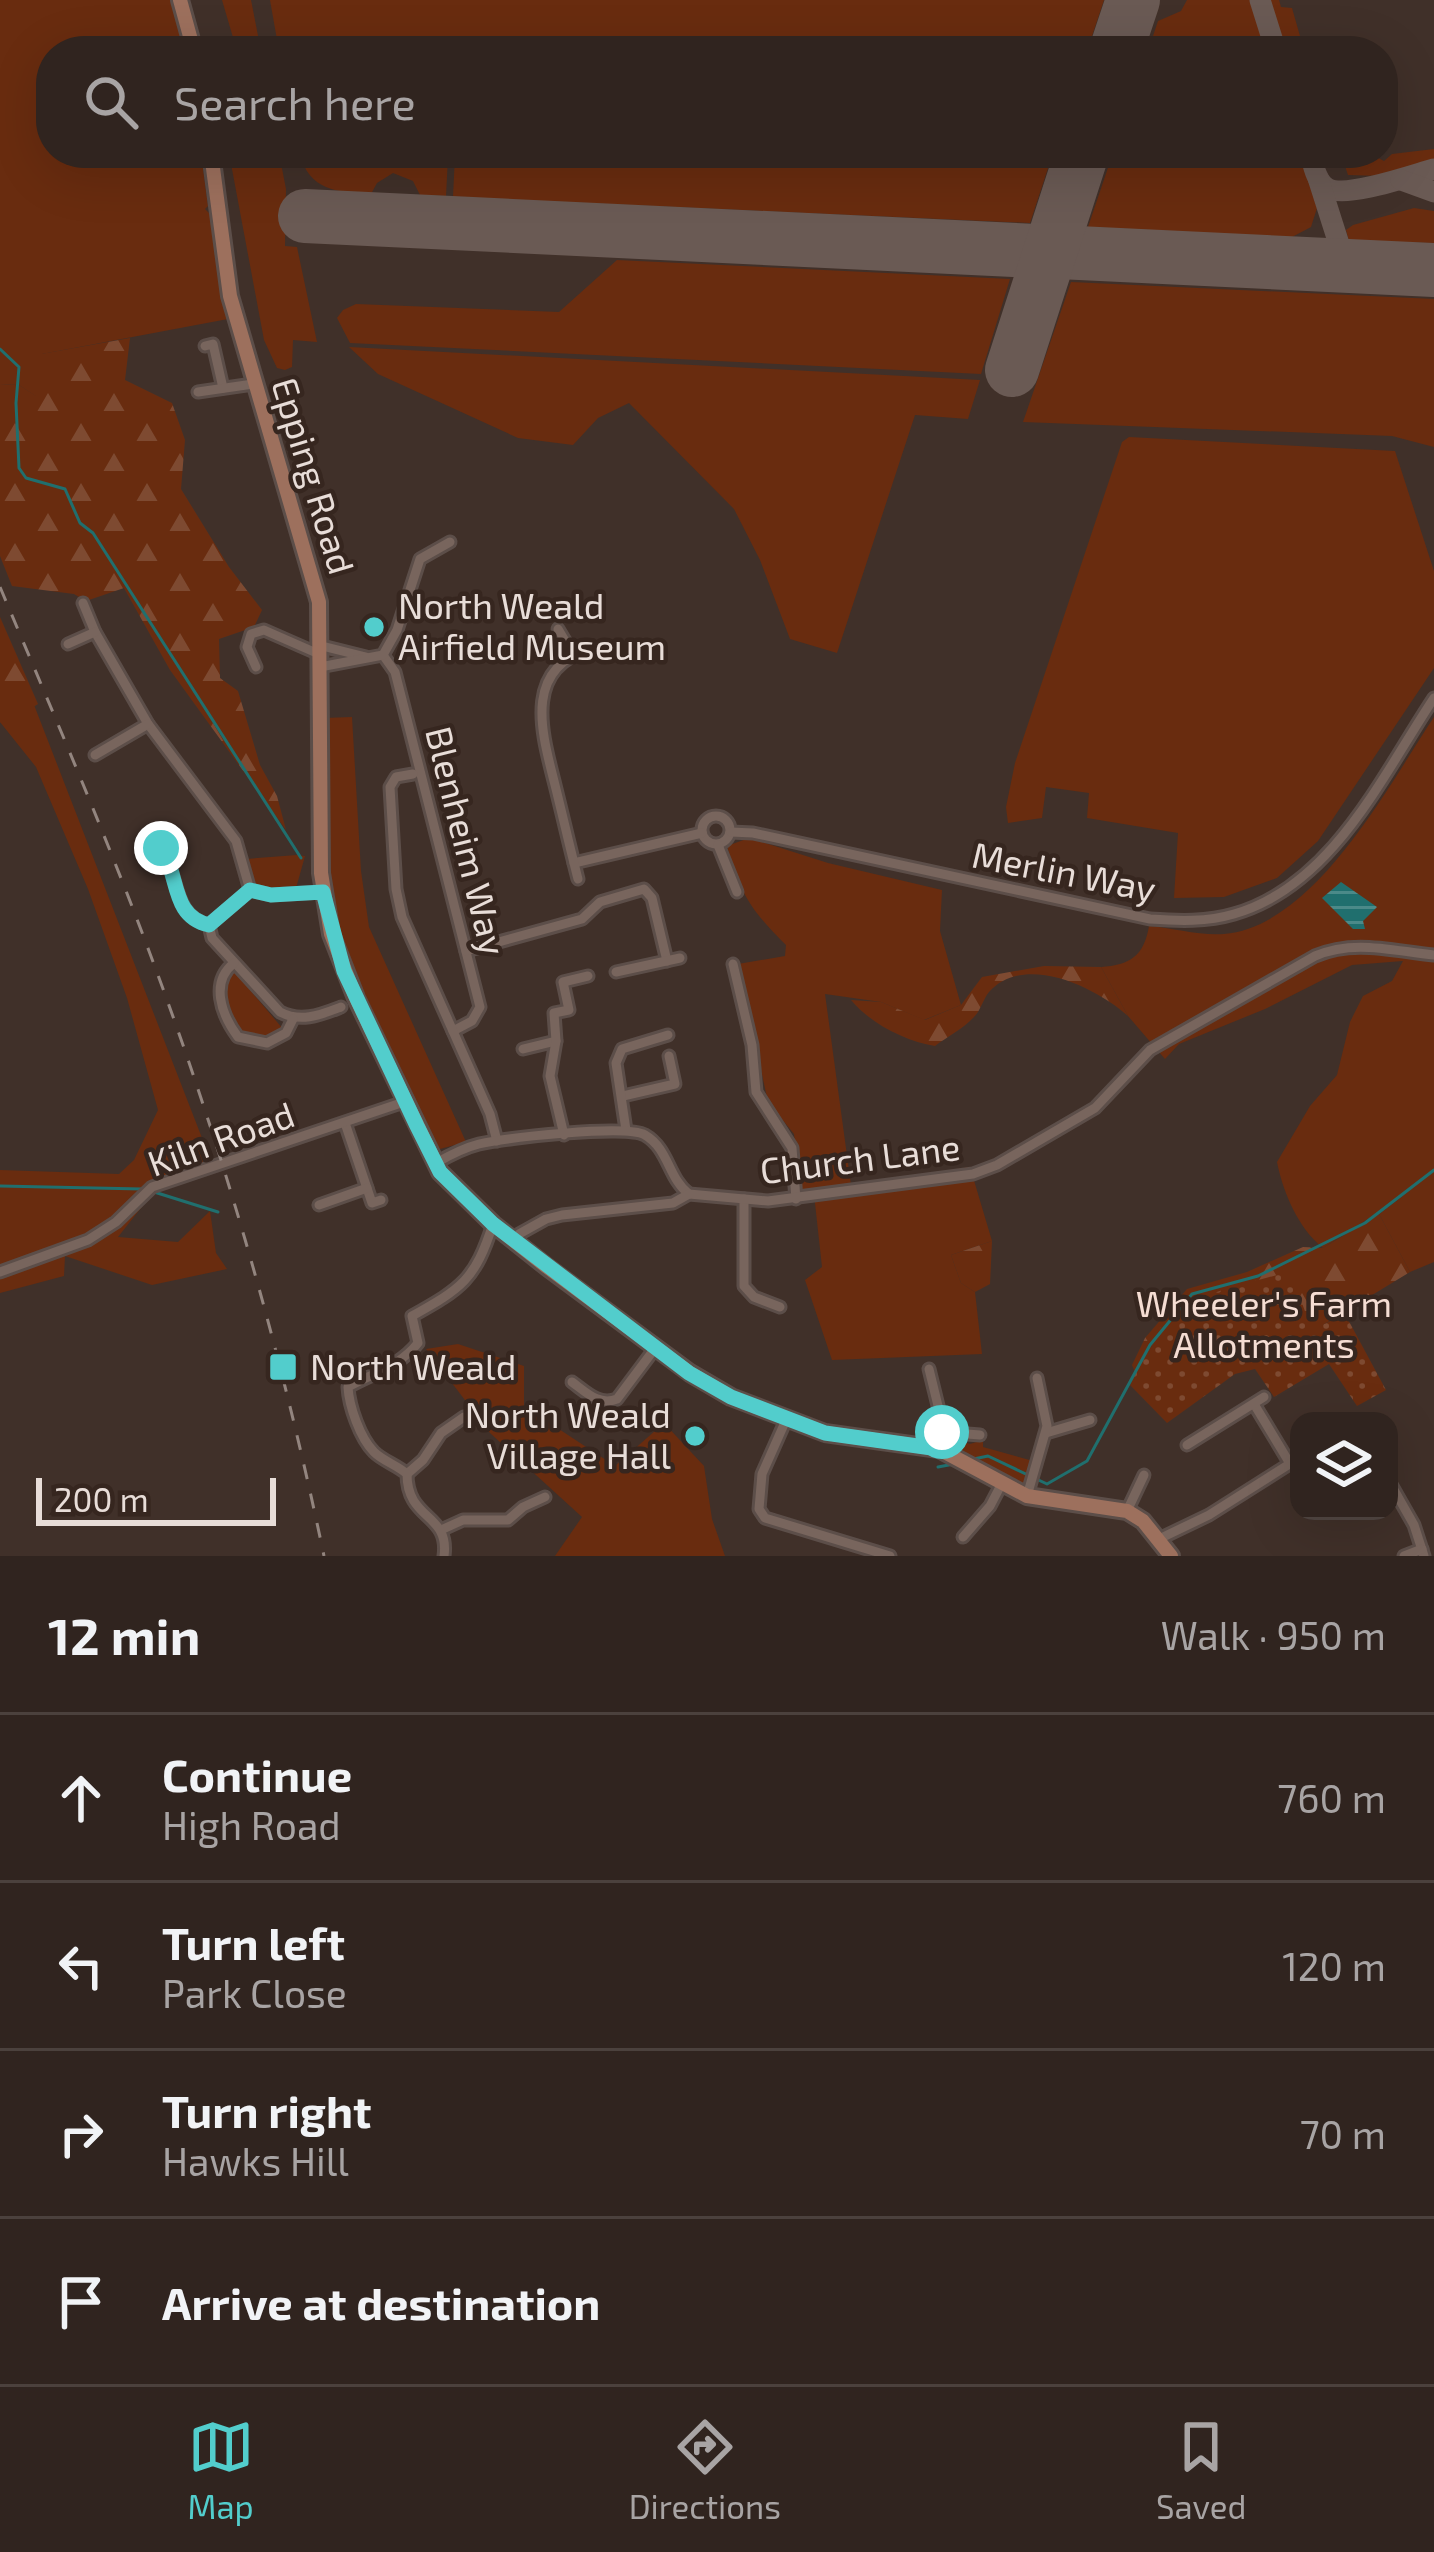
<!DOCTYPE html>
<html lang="en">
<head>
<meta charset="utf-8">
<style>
  :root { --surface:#30241f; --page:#3c302c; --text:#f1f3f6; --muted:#a8a4a4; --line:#4b413d; --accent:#52cdcc }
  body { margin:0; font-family:"Exo 2",sans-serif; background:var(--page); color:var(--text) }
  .controls { position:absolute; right:36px; bottom:36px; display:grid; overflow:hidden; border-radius:24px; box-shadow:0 12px 48px #0002 }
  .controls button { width:108px; height:108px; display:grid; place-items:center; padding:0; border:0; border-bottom:3px solid var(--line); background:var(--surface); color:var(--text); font:60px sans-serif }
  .scale { position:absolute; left:36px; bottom:30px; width:240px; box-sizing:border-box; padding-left:12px; border:6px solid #e8ddd8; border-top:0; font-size:33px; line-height:42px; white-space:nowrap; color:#e8ddd8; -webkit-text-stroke:9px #36261f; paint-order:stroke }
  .stop { position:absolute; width:36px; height:36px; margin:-27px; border:9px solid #52cdcc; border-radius:50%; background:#fff }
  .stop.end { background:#52cdcc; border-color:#fff; box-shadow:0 3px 12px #0008 }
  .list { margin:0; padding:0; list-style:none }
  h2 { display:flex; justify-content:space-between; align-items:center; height:156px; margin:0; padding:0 48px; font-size:51px }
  h2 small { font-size:39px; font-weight:400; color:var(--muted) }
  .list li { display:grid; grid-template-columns:78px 1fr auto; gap:36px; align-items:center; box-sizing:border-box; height:168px; padding:0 48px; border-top:3px solid var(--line) }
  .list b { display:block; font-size:45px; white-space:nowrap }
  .list p { margin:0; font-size:39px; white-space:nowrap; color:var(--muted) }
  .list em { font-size:39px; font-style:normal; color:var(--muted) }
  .icon { flex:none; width:66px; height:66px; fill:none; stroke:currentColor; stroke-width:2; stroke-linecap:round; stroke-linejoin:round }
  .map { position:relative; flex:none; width:1434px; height:1556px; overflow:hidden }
  .search { position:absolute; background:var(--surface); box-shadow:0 12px 48px #0002; left:36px; right:36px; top:36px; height:132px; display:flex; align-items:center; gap:30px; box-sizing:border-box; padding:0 42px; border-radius:48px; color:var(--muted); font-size:45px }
  .sheet { height:828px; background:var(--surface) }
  nav { display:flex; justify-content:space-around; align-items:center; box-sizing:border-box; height:168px; border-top:3px solid var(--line); background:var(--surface); font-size:33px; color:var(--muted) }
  nav a { display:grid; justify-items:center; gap:6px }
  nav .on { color:var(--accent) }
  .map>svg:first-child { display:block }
  .grass { fill:#692c0f }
  .forest { fill:url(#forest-firs) }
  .garden { fill:url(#garden-dots) }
  .water { fill:url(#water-rules) }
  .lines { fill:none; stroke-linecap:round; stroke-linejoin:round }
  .stream { stroke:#206f6e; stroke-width:3 }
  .taxiway { stroke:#6a5a54; stroke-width:21 }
  .runway { stroke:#6a5a54; stroke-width:54 }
  .street-casing { stroke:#5c4e49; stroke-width:15 }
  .secondary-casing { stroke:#5c4e49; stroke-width:20 }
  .street { stroke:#78655d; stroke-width:9 }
  .secondary { stroke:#9d705d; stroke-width:14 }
  .rail { stroke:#93857f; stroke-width:3; stroke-dasharray:15 15; stroke-linecap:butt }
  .route { stroke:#52cdcc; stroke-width:15 }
  .poi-dot { fill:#52cdcc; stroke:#36261f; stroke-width:4.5 }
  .labels { text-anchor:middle; stroke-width:9; stroke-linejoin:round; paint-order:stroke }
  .street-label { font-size:36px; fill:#e8ddd8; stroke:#36261f }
  .poi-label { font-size:36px; fill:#e8ddd8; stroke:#36261f; text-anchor:start }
  .park-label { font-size:36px; fill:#f5ddd3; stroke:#36261f }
</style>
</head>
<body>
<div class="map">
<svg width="1434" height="1556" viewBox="0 0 1434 1556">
  <defs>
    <pattern id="forest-firs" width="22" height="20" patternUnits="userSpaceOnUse" patternTransform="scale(3)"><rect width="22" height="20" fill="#692c0f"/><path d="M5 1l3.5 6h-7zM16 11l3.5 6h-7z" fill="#7e4a31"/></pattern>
    <pattern id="garden-dots" width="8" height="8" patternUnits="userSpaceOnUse" patternTransform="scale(3)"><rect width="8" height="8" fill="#692c0f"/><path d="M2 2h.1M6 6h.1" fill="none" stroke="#7e4a31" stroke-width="1.8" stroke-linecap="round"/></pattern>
    <pattern id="water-rules" width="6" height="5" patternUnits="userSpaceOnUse" patternTransform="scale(3)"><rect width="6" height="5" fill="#206f6e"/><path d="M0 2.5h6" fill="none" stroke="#4b8a89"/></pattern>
  </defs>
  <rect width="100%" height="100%" fill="#403029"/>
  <g class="grass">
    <path d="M0,0H180L194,51H51V153H201L208,206L205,209L211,215L228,319L42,354L37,397L19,385L0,384Z"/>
    <path d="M222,0H251L261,51H237Z"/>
    <path d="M270,0H1104L1087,51H279Z"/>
    <path d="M1187,0H1250L1267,51H1148L1158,21L1181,11Z"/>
    <path d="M1269,0H1279L1281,7L1292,8L1302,43L1286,49Z"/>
    <path d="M1434,149V162L1382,176L1348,175L1342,157L1369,153L1384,161L1392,154Z"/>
    <path d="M229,153H279L286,189L285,246L297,247L317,342L293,340L292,367L285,370L277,368L264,340Z"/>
    <path d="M299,153H445L448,157L446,196L420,195L413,181L393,173L377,183L371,194C336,192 310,191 299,153Z"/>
    <path d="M459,153H1053L1030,223L453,197L455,156Z"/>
    <path d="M1113,153H1300L1317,208L1311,227L1292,237L1088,227Z"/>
    <path d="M1414,208L1434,211V243L1349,241L1346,230L1353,225Z"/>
    <path d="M617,260L1010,279L981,374L350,343L337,318L343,310L356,304L559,312Z"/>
    <path d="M1071,282L1434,299V447L1392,436L1023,422Z"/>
    <path d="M349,347L980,380L968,419L915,415L837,653L790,639L760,560L734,509L629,403L598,418L573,445L518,438L378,374Z"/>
    <path d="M1129,437L1395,451L1434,571V668L1318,841L1277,878L1224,897L1174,898L1178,833L1087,818L1089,793L1046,787L1042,818L1008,823L1006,807L1015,763L1122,442Z"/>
    <path d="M0,627L24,679L202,1138L203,1172L152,1194L118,1237L178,1242L210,1211L216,1253L227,1269L152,1285L65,1256L64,1276L0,1293V1170L119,1174L134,1160L158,1110L127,998L88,889L36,767L0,722Z"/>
    <path d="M352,717L361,871L369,927L466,1142L440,1149L408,1099L341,950L329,899L324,718Z"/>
    <path d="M1434,717V1262L1410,1272L1379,1214L1403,1196L1323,1248C1299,1229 1283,1193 1277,1162L1310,1106L1337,1075L1350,1022L1363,996L1392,981L1403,961L1352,965L1265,1009L1179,1044L1165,1059L1128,1016L1101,967C1130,965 1144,956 1149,926C1173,928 1201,936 1224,934C1315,926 1388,786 1434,717Z"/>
    <path d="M749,838L828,863L942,890L940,931L961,1005L924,1020L881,1002L825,994L851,1185L970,1167L992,1241L951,1255L961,1283L975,1292L982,1354L832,1360L805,1280L822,1267L814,1194L801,1191L794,1134L768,1102L738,964L785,956L786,945C750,909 741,895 727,846Z"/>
    <path d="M297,855L305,856L296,888L265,890L250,882L246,859Z"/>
    <path d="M233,970L283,1029L282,1031C238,1053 233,1019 220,985Z"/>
    <path d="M458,1344L524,1366V1406L615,1466L664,1423L704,1466L712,1519L725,1556H555L582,1517L490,1433L426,1349Z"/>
    <path d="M955,1439L970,1444L983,1440V1447L1033,1461L1027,1481L1021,1486L958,1452L947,1440Z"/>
  </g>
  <g class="forest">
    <path d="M130,338L125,380L172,403L185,440L181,489L229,567L262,610L254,627L219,639L220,678L238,691L260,765L277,796L286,830L170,670L124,588L86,601L74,594L12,586L0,556V384L19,385L36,396L41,354Z"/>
    <path d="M0,617L38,704L5,725L0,722Z"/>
    <path d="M1044,966L1101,967L1128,1016C1097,988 1025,952 989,992C983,999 981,1010 974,1017C964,1028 947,1037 935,1046C905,1041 871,1024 851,1000L881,1002L925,1020L961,1005L982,977Z"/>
    <path d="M1379,1214L1410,1272L1313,1331L1222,1293L1201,1298L1174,1316L1145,1365L1135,1372L1132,1365L1145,1338L1187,1289L1247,1272L1303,1247L1323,1248Z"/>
    <path d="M992,1241L990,1284L975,1292L961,1283L951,1255Z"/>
  </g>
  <path class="garden" d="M1290,1271L1312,1330L1345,1314L1386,1390L1357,1406L1329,1364L1274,1397L1255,1369L1235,1374L1167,1423L1130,1385C1142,1361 1153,1330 1175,1313C1202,1291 1257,1282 1290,1271Z"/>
  <path class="water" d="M1341,882L1377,907L1363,921L1365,929H1353L1322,898Z"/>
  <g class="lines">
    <g class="stream">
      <path d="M0,349L19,367L16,403L19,468L26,478L65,489L80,523L93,533L301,858"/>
      <path d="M0,1186L142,1189"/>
      <path d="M151,1191L218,1212"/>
      <path d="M969,1460L988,1456L1047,1484L1087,1461L1150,1345L1192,1294L1258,1276L1365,1223L1434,1170"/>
      <path d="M938,1467L954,1464"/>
    </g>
    <g class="taxiway">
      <path d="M1260,0L1276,51"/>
      <path d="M1310,153C1313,164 1316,182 1327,188C1346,199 1412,175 1434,169"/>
      <path d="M1318,178L1346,266"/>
      <path d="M1401,180L1434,192"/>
    </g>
    <g class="runway">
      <path d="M1116,51L1133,0"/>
      <path d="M305,216L1434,270"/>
      <path d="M1012,370L1082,153"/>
    </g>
    <defs>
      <g id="street">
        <path d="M205,346L213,344L223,388"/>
        <path d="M198,392L253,384"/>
        <path d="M83,603L95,632L148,724L236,841L250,890"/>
        <path d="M558,629L573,654"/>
        <path d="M68,644L95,632"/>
        <path d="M322,646L366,657"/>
        <path d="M383,655L395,672L480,1007L472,1021L453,1031"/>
        <path d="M256,667L247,647L251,634L264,630L321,655"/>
        <path d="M320,667L383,655L397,630L420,559L450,542"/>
        <path d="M95,755L148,724"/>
        <path d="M413,774L396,777L390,787L396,889L402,917L490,1114L497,1141"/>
        <circle cx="716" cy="830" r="14"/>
        <path d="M731,832L753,833L1150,919C1179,921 1207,922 1234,914C1332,886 1382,776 1434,698"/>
        <path d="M152,843C184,864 166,914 209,925"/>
        <path d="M718,845L737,892"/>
        <path d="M574,863L702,833"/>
        <path d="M578,879C570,848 563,817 555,785C542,733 522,669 591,648"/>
        <path d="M250,890L209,925L212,938L280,1012C301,1023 320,1015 341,1007"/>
        <path d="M250,890L271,895L323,892"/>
        <path d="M466,951L582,919L600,902L644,889L652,898L667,961"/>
        <path d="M234,963C210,982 221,1014 238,1037L267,1043L286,1033L293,1019"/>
        <path d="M733,964L752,1045L756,1092L792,1148L796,1199"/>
        <path d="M616,972L680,958"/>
        <path d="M523,1049L556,1041"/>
        <path d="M623,1096L675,1084L669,1056"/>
        <path d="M345,1123L372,1203L381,1200"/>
        <path d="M626,1130L616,1063L622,1049L668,1035"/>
        <path d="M564,1135L550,1076L556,1041L554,1013L569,1010L563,982L588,976"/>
        <path d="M436,1163C450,1155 463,1148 479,1144C505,1138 626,1124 645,1135C669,1149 668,1178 689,1194"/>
        <path d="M744,1199V1286L754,1297L780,1307"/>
        <path d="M319,1205L367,1188"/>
        <path d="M519,1234L546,1219L562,1215L673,1203L689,1194L768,1201L973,1174L997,1165L1095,1108L1150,1050L1315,956C1354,939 1393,951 1434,955"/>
        <path d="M0,1272L88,1240L116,1222L152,1187L404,1102"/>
        <path d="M929,1369L941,1418L939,1449"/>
        <path d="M572,1382C587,1393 599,1406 617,1399L656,1347"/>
        <path d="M1254,1404L1289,1462"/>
        <path d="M786,1420L762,1474L759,1509L765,1518L890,1556"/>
        <path d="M942,1432L980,1435"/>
        <path d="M1046,1433L1090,1420"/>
        <path d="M1187,1445L1264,1397"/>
        <path d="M407,1474L423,1460L441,1433L464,1417"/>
        <path d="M1389,1481L1414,1525L1424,1556"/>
        <path d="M1027,1496L1047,1426L1037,1378"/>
        <path d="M1127,1511L1144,1475"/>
        <path d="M441,1530L463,1520H508L523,1507L545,1497"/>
        <path d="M963,1537L990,1506L1001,1485"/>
        <path d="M1159,1539L1209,1515L1299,1458"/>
        <path d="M444,1556C450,1513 407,1521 407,1474C397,1465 383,1461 374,1452C360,1438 349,1406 348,1387C373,1373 399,1367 418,1343L412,1316C462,1288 475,1280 493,1224"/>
        <path d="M1404,1556L1422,1549"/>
      </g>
      <g id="secondary">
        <path d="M180,0L194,51"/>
        <path d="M211,153L230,296L319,602L321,873L331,934L356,998L440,1172L493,1224L547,1267L690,1373L731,1397L825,1433L939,1449L1027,1496L1127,1511L1143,1521L1171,1556"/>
      </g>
    </defs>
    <use href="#street" class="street-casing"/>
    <use href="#secondary" class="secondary-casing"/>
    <use href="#street" class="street"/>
    <use href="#secondary" class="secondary"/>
    <path class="rail" d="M0,587C51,708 103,828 149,951C223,1148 281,1350 324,1556"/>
  </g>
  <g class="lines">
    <path class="route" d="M161,848C180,875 170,916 209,925L250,890L271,895L323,892L344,971L417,1126L440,1172L493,1224L689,1373L731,1397L825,1433L939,1449L942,1432"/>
  </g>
  <g class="poi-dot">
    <circle cx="374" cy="627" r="12"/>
    <rect x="268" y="1352" width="30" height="30" rx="6"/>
    <circle cx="695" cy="1436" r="12"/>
  </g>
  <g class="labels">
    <g class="street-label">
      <text transform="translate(313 476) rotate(73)" y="13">Epping Road</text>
      <text transform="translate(466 841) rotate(76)" y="13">Blenheim Way</text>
      <text transform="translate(1064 872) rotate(11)" y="13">Merlin Way</text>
      <text transform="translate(221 1139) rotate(-20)" y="13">Kiln Road</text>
      <text transform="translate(860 1159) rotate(-7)" y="13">Church Lane</text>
    </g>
    <g class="poi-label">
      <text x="398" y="619">North Weald<tspan x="398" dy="41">Airfield Museum</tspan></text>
      <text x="310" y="1380">North Weald</text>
      <text x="671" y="1428" text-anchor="end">North Weald<tspan x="671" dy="41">Village Hall</tspan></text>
    </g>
    <g class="park-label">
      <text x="1264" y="1317">Wheeler's Farm<tspan x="1264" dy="41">Allotments</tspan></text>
    </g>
  </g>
</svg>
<div class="controls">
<button><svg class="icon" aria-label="layers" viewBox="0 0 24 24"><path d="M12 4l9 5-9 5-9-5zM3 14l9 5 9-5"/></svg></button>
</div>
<div class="scale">200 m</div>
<div class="stop" style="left:942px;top:1432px"></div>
<div class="stop end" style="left:161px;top:848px"></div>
<div class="search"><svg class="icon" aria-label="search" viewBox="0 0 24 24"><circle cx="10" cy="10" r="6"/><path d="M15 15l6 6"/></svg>Search here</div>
</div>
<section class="sheet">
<h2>12 min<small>Walk · 950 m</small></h2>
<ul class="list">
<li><svg class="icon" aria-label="ahead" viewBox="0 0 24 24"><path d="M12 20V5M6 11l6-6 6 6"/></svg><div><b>Continue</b><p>High Road</p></div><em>760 m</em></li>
<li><svg class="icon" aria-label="left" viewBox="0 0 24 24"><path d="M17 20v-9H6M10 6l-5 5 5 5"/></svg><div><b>Turn left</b><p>Park Close</p></div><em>120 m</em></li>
<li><svg class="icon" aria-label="right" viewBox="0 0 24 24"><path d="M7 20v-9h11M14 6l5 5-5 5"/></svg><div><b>Turn right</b><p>Hawks Hill</p></div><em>70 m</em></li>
<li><svg class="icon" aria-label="arrive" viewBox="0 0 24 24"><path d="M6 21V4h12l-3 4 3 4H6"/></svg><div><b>Arrive at destination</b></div></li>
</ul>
</section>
<nav>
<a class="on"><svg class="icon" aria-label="map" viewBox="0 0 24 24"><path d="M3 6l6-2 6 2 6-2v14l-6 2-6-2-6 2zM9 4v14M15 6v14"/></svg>Map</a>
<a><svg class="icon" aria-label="directions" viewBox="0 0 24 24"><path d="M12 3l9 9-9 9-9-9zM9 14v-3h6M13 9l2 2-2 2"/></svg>Directions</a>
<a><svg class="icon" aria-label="saved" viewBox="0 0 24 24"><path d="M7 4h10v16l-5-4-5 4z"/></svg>Saved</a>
</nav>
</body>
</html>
